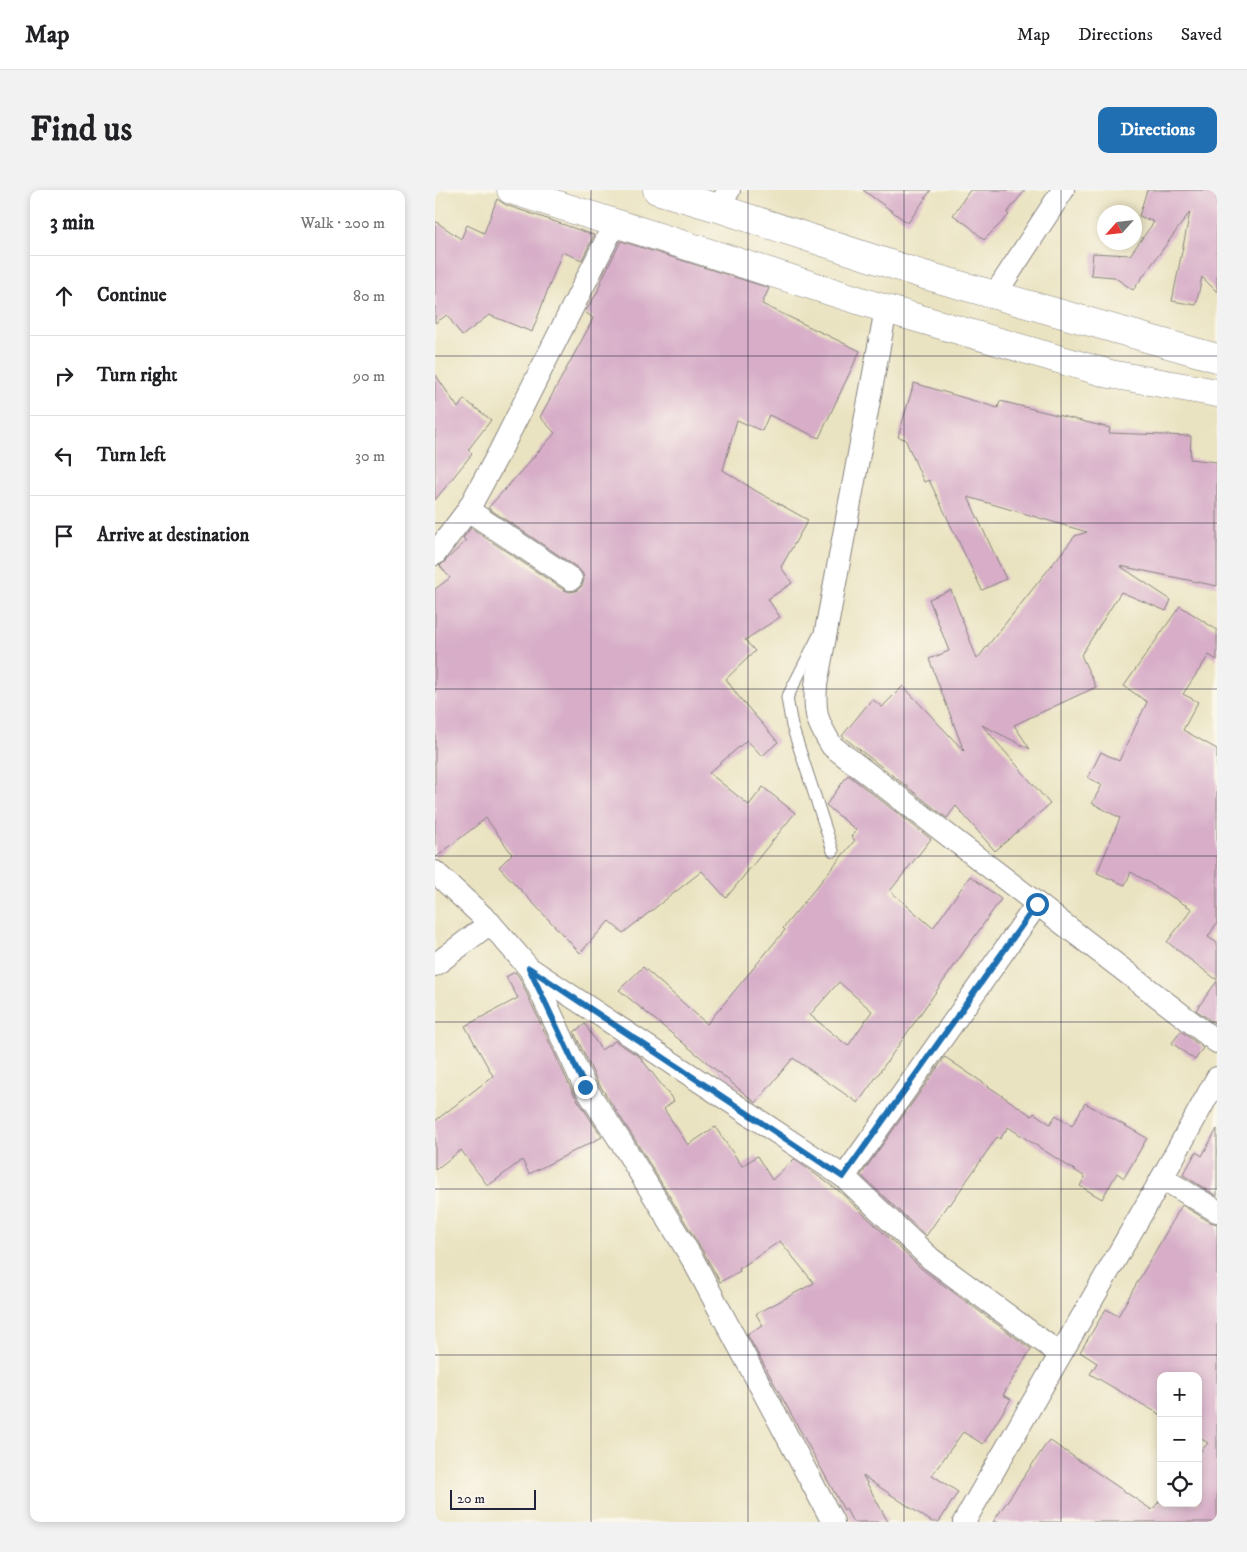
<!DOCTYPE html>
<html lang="en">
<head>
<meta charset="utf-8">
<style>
  :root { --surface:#fff; --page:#f2f2f2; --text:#202124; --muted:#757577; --line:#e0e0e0; --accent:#1f6fb2 }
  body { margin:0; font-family:"IM FELL DW Pica",serif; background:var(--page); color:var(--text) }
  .controls { position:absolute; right:15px; bottom:15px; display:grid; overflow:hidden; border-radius:10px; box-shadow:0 2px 8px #0003 }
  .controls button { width:45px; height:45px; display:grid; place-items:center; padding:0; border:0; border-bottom:1px solid var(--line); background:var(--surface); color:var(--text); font:25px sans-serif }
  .compass { position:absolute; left:662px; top:15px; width:45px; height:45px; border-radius:50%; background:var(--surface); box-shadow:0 2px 8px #0003; rotate:243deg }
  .scale { position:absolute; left:15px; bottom:12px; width:86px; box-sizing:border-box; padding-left:5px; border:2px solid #22223b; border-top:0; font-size:14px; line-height:18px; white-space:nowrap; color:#22223b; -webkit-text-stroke:4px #fbf7ec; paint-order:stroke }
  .stop { position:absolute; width:15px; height:15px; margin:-11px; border:4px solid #1f6fb2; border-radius:50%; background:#fff }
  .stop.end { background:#1f6fb2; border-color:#fff; box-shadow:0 1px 5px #0008 }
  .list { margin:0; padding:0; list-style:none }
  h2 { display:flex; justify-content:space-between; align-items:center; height:65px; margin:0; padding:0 20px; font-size:21px }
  h2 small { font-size:16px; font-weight:400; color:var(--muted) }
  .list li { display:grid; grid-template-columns:32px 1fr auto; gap:15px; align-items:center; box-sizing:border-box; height:80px; padding:0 20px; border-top:1px solid var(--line) }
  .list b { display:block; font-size:19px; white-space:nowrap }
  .list em { font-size:16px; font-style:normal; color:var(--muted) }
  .icon { flex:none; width:28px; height:28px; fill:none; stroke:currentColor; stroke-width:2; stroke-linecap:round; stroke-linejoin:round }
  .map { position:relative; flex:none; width:782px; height:1332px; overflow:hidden; border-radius:10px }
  header { display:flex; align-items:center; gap:30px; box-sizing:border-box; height:70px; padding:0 25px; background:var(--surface); border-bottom:1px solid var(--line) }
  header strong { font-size:24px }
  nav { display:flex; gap:28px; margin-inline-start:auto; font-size:18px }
  .intro { display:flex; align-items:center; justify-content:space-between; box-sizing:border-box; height:120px; padding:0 30px }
  h1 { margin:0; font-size:35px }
  .button { padding:12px 22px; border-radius:10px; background:var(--accent); color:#fff; font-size:18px; font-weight:700 }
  main { display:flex; gap:30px; padding:0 30px }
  aside { flex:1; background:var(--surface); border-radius:10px; box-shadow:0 2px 8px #0003 }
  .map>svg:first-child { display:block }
  .building { fill:#d7adc8; fill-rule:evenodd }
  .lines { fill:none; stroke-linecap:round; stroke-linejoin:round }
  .lane-casing { stroke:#86827e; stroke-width:13 }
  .street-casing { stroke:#86827e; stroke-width:24 }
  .secondary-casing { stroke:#86827e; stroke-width:29 }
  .lane { stroke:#fff; stroke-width:11 }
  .street { stroke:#fff; stroke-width:22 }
  .secondary { stroke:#fff; stroke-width:28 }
  .route { stroke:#1f6fb2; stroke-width:6 }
  .grid { fill:none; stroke:#22223b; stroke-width:1; stroke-opacity:0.55 }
</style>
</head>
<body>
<header>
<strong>Map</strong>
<nav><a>Map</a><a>Directions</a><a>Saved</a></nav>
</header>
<div class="intro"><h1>Find us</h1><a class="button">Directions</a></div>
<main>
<aside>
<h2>3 min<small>Walk · 200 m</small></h2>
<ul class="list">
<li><svg class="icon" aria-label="ahead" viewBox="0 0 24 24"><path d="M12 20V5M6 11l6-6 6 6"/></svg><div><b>Continue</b></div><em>80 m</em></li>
<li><svg class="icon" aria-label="right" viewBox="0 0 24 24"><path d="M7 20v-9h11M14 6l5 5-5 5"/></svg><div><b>Turn right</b></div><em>90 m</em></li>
<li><svg class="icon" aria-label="left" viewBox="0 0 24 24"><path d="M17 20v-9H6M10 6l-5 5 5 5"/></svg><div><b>Turn left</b></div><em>30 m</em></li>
<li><svg class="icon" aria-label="arrive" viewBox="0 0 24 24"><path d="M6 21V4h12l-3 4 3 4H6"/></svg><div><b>Arrive at destination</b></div></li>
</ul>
</aside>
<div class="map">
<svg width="782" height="1332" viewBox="0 0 782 1332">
  <rect width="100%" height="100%" fill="#fbf7ec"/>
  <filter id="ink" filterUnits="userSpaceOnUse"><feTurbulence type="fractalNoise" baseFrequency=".02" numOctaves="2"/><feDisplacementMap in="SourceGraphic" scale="10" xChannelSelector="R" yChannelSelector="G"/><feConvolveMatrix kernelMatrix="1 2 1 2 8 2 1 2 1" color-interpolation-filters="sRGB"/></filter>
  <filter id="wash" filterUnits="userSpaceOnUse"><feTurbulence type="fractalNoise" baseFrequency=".0096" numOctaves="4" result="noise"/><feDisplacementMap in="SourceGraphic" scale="20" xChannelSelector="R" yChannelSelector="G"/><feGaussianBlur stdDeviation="1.12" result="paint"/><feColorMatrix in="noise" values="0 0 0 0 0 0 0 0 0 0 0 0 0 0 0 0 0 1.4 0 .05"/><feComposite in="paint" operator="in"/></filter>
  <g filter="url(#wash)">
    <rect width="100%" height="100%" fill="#eae3c1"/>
    <g id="blocks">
      <g class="building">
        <path d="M428,0H496L473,33Z"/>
        <path d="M535,0H590L572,23L574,25L549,50L534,36L518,25Z"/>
        <path d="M712,0H782V102L767,87L761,115L737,111L755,22L698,100L679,87L656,85L658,63L695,65L719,32L704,26Z"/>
        <path d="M62,9L71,15L159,45L147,70L127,62L97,142L54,125L27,146L12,125L0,133V31L26,49L32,35L49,43Z"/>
        <path d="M186,51L334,98L327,114L425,161L384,248L334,225L327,241L302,230L288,280L321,301L373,330L346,377L357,393L333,409L345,427L310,450L320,461L291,489L303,506L343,552L327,566L312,550L274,583L314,615L328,597L360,623L291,708L267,681L188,743L174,731L145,763L64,677L77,664L51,628L0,668V399L15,388L5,376L31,351L28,348L36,338L129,400L135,402L141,401L147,396L149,390L148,384L143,378L53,318L120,243L105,227L155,135L158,128L150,122L162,103L167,89Z"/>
        <path d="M0,184L23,218L29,209L56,230L33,260L37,264L0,310Z"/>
        <path d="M479,193L563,218L565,211L675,238L674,243L756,246L755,269L782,272V396L685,376L736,410L731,421L686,402L646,465L661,497L579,535L595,559L547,535L615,614L560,661L521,616L512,628L407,546L437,509L447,517L468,496L529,561L494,469L514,461L494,409L516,400L542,469L640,346L652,342L533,307L571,389L547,400L494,290L489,292L470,249L463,247Z"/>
        <path d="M745,416L782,440V470L774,465L748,504L763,512L748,540L782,559V734H781L773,747L782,753V790L732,752L757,719L696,682L690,695L662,683L685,628L657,613L667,595L653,588L666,562L684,571L712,512L689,496Z"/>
        <path d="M413,585L496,649L455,701L498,738L535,686L566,709L423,913L358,868L321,913L184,800L208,777L272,834L350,740L348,738L420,650L416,647L421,640L391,615ZM404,792L437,821L413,856L375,825Z"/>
        <path d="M80,782L84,787L138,903L167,947L94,984L87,970L53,996L26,960L0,980V931L58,886L30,836L83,808L71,787Z"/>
        <path d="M782,791V835L761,820Z"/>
        <path d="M150,834L166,860L180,851L205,867L239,911L229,919L253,955L280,937L307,976L322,966L337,990L359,969L404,1001L488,1080L596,1159L568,1205L576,1209L548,1254L528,1242L497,1285L523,1302L504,1332H497L428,1286L453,1332H418L411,1319L409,1320L312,1144L328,1136L321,1124L379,1093L345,1051L304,1079L305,1081L285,1092L269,1063L199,948L162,891L139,842Z"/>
        <path d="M746,841L768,858L760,870L737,853Z"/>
        <path d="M510,867L597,926L599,923L615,934L621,925L637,936L650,913L712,948L689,988L682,983L667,1009L645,996L650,987L573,937L565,949L562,947L515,1015L513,1014L491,1046L426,985Z"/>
        <path d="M782,939V1006L748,985L761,962L767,966Z"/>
        <path d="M747,1015L775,1032L782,1034V1332H558L614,1250L717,1320L726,1309V1313H763V1264L773,1253L763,1247V1186H726V1225L655,1184L662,1173L645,1162L671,1119L683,1126Z"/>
      </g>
    </g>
  </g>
  <g filter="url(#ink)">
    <use href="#blocks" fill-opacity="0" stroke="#86827e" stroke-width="1"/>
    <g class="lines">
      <defs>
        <path id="lane" d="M383,447L352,508L357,536L398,661"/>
        <g id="street">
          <path d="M283,18L294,0"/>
          <path d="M559,106L628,0"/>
          <path d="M451,119L381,495C379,524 382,532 397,556L782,852"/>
          <path d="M33,320L136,389"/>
          <path d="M0,364L33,320L65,261L180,33"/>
          <path d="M0,682L55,733L94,778L409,987L496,1069L625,1164"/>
          <path d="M0,775L55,733"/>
          <path d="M95,779L150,897L188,955L258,1070L398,1332"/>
          <path d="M409,987L602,714"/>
          <path d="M727,988L782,1021"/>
          <path d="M529,1332L727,988L782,888"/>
        </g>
        <g id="secondary">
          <path d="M76,0L451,119L675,184L782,203"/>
          <path d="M222,0L283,18L486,84L782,168"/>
        </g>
      </defs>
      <use href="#lane" class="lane-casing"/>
      <use href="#street" class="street-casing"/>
      <use href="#secondary" class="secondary-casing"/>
      <use href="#lane" class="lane"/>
      <use href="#street" class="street"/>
      <use href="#secondary" class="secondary"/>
    </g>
  </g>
  <g class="lines" filter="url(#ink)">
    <path class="route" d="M150,897L94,778L408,987L602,714"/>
  </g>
  <path class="grid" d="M156,0V1332M313,0V1332M469,0V1332M626,0V1332M0,166H782M0,333H782M0,499H782M0,666H782M0,832H782M0,999H782M0,1165H782"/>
</svg>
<div class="controls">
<button>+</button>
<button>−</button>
<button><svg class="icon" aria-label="locate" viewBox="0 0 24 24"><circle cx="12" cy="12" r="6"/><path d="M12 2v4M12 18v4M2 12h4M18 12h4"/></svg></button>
</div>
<svg class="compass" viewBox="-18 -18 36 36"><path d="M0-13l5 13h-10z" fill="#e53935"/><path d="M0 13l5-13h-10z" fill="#757577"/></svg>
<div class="scale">20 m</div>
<div class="stop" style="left:602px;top:714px"></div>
<div class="stop end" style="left:150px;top:897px"></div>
</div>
</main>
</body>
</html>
